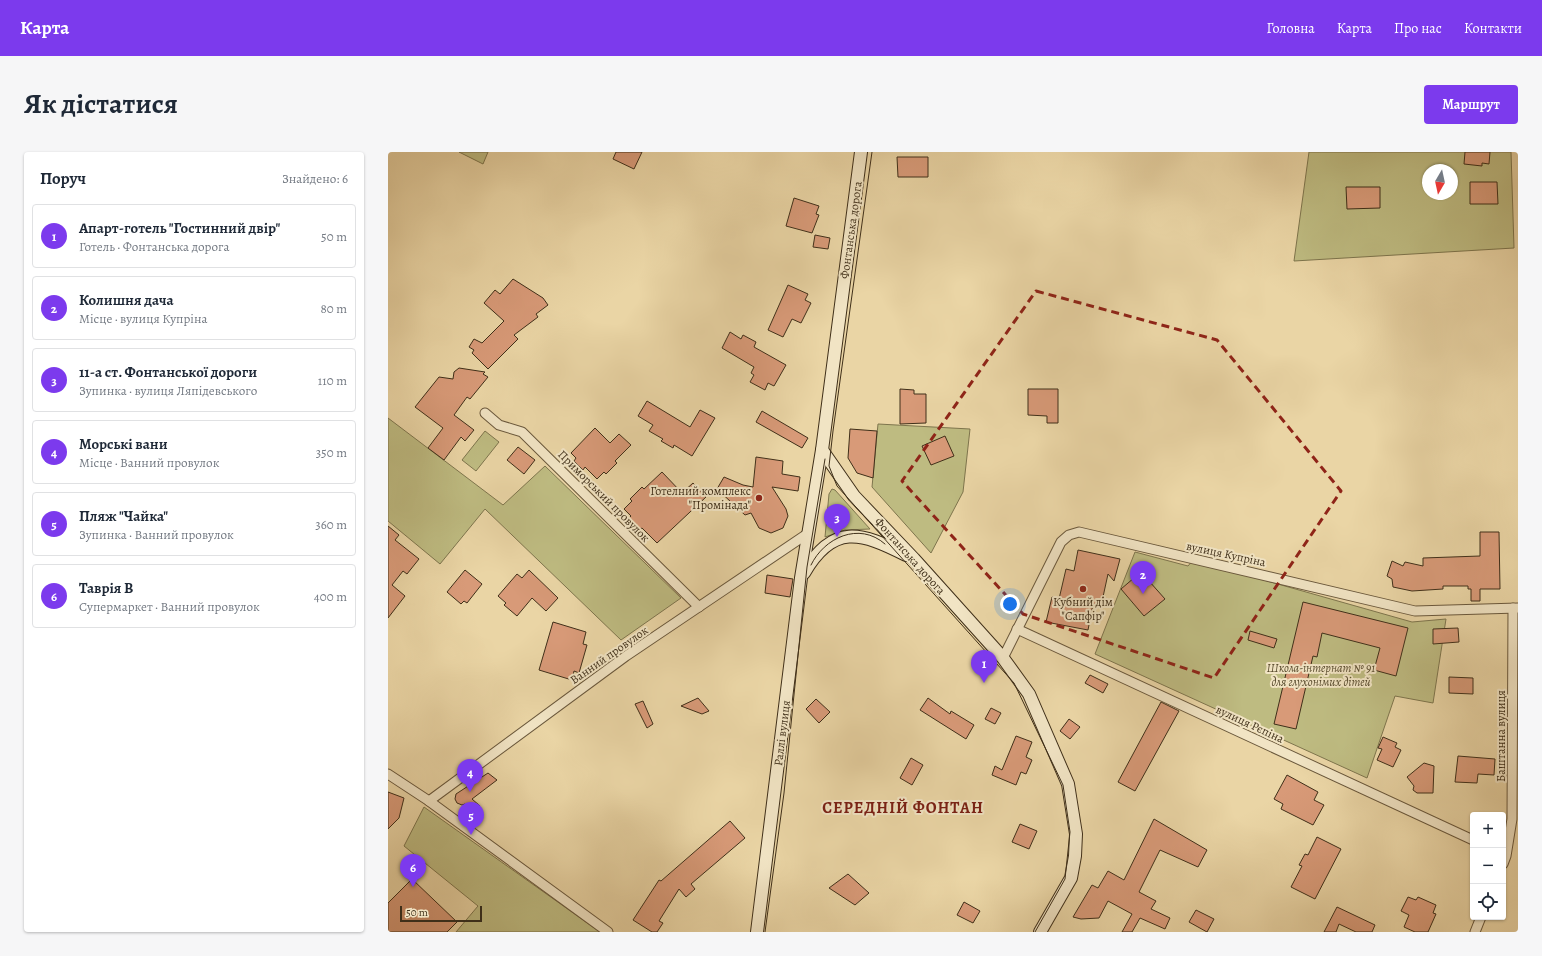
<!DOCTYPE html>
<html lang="uk">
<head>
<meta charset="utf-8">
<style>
  :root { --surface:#fff; --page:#f6f6f7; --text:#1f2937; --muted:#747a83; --line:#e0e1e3; --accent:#7c3aed }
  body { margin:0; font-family:Alegreya,serif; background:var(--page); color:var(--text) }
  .controls { position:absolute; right:12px; bottom:12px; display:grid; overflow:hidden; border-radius:4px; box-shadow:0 1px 3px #0004 }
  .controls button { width:36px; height:36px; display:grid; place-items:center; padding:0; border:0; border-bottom:1px solid var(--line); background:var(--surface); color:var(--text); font:20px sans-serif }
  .compass { position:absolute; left:1034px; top:12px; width:36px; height:36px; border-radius:50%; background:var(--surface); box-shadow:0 1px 3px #0004; rotate:189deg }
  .scale { position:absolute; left:12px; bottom:10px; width:82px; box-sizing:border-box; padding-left:4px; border:2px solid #3f2f19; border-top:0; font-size:11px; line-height:14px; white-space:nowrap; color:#3f2f19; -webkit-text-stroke:3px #f1e4c4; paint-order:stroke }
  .you { position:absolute; left:622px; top:452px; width:14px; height:14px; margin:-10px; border:3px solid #fff; border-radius:50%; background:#1a73e8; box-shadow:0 0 0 6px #1a73e833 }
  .badge { display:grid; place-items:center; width:26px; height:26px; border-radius:50%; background:var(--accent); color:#fff; font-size:13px; font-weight:700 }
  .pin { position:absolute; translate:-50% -33px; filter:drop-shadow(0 1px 2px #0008) }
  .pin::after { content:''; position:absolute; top:21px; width:14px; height:12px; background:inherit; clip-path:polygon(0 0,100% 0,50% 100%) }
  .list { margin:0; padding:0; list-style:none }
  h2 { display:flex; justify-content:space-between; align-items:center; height:52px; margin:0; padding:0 16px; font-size:17px }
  h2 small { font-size:13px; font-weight:400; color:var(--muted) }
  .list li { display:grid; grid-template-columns:26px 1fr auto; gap:12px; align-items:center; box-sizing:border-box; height:64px; margin:0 8px 8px; padding:0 8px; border:1px solid var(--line); border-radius:4px }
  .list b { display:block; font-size:15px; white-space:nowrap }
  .list p { margin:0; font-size:13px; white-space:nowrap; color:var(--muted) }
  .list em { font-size:13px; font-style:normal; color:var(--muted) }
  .icon { flex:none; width:22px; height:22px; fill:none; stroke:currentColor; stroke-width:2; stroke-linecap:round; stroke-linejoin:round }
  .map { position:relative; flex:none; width:1130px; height:780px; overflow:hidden; border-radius:4px }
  header { display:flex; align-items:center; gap:24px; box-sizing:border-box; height:56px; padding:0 20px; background:var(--accent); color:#fff }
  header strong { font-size:19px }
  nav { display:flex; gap:22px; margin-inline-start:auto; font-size:14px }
  .intro { display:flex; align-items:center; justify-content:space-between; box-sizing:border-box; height:96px; padding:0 24px }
  h1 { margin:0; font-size:28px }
  .button { padding:10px 18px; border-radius:4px; background:var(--accent); color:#fff; font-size:14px; font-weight:700 }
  main { display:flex; gap:24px; padding:0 24px }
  aside { flex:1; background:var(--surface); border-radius:4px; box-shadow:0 1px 3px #0004 }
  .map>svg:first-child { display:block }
  .green { fill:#bebb81; stroke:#7e754d; fill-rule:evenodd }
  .building { fill:#d89a78; stroke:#3f2f19 }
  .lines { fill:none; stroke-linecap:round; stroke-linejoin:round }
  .minor-casing { stroke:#6a583c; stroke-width:11 }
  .secondary-casing { stroke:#3f2f19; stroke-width:14 }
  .minor { stroke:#f1e4c4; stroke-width:9 }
  .secondary { stroke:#f1e4c4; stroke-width:12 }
  .tram { stroke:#3f2f19; stroke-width:1 }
  .marked { fill:none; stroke:#8f2418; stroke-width:3; stroke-dasharray:8 5; stroke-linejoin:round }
  .poi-dot { fill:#8f2418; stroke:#f1e4c4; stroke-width:1.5 }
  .labels { text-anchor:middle; stroke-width:4; stroke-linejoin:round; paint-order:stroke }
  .street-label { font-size:12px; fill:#3f2f19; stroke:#f1e4c4 }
  .poi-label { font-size:12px; fill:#3f2f19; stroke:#f1e4c4; text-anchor:end }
  .park-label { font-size:12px; font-style:italic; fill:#584b2e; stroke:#f1e4c4 }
  .district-label { font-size:16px; font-weight:bold; letter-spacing:1px; fill:#7a1f14; stroke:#f1e4c4 }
</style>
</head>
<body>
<header>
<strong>Карта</strong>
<nav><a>Головна</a><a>Карта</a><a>Про нас</a><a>Контакти</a></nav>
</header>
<div class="intro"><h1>Як дістатися</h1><a class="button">Маршрут</a></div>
<main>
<aside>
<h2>Поруч<small>Знайдено: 6</small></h2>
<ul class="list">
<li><span class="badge">1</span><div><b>Апарт-готель &quot;Гостинний двір&quot;</b><p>Готель · Фонтанська дорога</p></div><em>50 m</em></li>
<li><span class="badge">2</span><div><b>Колишня дача</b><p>Місце · вулиця Купріна</p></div><em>80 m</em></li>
<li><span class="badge">3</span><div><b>11-а ст. Фонтанської дороги</b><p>Зупинка · вулиця Ляпідевського</p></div><em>110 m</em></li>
<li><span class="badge">4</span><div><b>Морські вани</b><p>Місце · Ванний провулок</p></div><em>350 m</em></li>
<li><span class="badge">5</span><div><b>Пляж &quot;Чайка&quot;</b><p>Зупинка · Ванний провулок</p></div><em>360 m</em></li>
<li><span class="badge">6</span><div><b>Таврія В</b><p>Супермаркет · Ванний провулок</p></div><em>400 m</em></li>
</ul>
</aside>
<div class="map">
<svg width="1130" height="780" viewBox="0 0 1130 780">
  <rect width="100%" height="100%" fill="#ead5a5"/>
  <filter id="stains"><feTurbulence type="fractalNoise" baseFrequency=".005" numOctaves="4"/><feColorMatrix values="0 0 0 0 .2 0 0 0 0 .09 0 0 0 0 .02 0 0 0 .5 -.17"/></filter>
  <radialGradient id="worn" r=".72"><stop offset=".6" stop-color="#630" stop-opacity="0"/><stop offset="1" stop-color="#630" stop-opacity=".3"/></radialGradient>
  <g class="green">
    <path d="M71,0H100L95,12Z"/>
    <path d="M921,0H1123L1126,96L906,109ZM1040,18H1064V42H1040Z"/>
    <path d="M0,266L115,353L157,314L293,446L233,488L97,357L52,412L0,369Z"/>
    <path d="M490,272L582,277L575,340L543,401L484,335Z"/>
    <path d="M97,279L111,290L88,319L74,308Z"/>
    <path d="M444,337L447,338L482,377L457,378L437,385L441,342Z"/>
    <path d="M747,400L800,414L805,408L1024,470L1058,467L1045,551L1007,544L979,626L707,502Z"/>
    <path d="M36,655L212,780H68L90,754L16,694Z"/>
  </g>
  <g class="building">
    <path d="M228,0H254L246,17L225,7Z"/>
    <path d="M1077,0H1102L1101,12L1094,11V14L1076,12Z"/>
    <path d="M509,5H540V25H510Z"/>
    <path d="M1082,30H1109L1110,52H1082Z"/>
    <path d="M958,35H992V56L959,57Z"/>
    <path d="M406,46L431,54L428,62L431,63L424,81L398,74Z"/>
    <path d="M427,83L442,86L440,97L425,95Z"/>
    <path d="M125,127L155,146L160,153L148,162L150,165L126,183L130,187L100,217L84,201L86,198L81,195L86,187L94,191L116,169L96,151L107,138L112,142Z"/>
    <path d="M400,133L420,142L417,148L423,151L413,171L404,167L395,185L380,178Z"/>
    <path d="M342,180L353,187L355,183L368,190L366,195L398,213L386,234L380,231L377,238L362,230L366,223L363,221L366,215L334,196Z"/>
    <path d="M71,216L97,220L95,222L100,225L82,247L79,245L66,263L86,278L77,289L73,285L56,308L40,296L55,276L27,255L51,225L65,227L66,220Z"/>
    <path d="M512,237L526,238V242H538V271L512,272Z"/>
    <path d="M640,237H670V271H659V264L640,263Z"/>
    <path d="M259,249L302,275L312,258L327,266L304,304L286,293L285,296L273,289L275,287L261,279L265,273L250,264Z"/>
    <path d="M374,259L420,286L414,296L368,270Z"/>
    <path d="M207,276L222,291L231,282L243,293L227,309L229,311L218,322L216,320L209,327L197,315L195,318L186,309L188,306L183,301Z"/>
    <path d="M462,277L489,279L485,326L469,321L460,306Z"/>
    <path d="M557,284L566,304L543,313L534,294Z"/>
    <path d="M130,295L147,308L136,322L119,308Z"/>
    <path d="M368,305L395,309L394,322L412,325L410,339L384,335L398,357L400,364L395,376L383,381L371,376L363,361L357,363L329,337L336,325L355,333L365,335Z"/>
    <path d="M274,320L294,341L305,331L318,345L269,391L254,376L252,377L241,366L243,364L236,357L244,349L242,347L254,335L256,337Z"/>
    <path d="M0,374L11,383L7,388L31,407L19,422L15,419L4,433L17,444L0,466Z"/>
    <path d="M1092,380H1111L1112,437H1092V449H1083V437H1080V434H1055V437L1024,439L1005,435L1004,427L999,424L1004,409L1015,414L1017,410L1035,414V406L1092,404Z"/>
    <path d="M690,398L732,407L726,429L720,422L713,454L705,452L700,478L658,470L664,445L671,447L678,417L686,419Z"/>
    <path d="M77,418L94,432L79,451L76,449L73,452L59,440Z"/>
    <path d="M141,418L170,446L158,459L144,446L129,464L116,453L118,451L110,444L129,422L134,426Z"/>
    <path d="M753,420L777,447L756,464L733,437Z"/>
    <path d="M379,423L405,427L402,445L377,441Z"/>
    <path d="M915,450L1020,476L1008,524L986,518L992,496L934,481L929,505L925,504L908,577L886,572Z"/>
    <path d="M165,470L198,480L195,492L199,493L191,521L186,519L184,528L151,518Z"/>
    <path d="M1070,476L1071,490L1045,492V477Z"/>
    <path d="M862,479L889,487L886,496L860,488Z"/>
    <path d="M702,523L720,532L715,541L697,531Z"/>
    <path d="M1061,525L1085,526V542L1061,541Z"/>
    <path d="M310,546L321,559L314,562L293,554Z"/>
    <path d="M540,546L562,562L563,559L586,573L578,587L532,558Z"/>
    <path d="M428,547L442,560L431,571L418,557Z"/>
    <path d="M255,549L265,572L259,576L247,552Z"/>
    <path d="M773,550L791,559L747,639L730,630Z"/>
    <path d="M603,556L613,561L607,572L597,567Z"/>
    <path d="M681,567L692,575L682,587L672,579Z"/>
    <path d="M628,584L644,590L638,605L644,608L638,622L633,620L628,633L604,623L607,614L614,618Z"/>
    <path d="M995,585L1009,591L1007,595L1013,598L1005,615L989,608L994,597L990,596Z"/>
    <path d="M1070,604L1107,607L1106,623L1090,622L1089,631L1067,630Z"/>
    <path d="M523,606L535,613L524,633L512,626Z"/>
    <path d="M1036,611L1046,614L1045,641H1029L1025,638L1026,634L1019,625Z"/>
    <path d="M100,621L109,628L84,647L92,654L84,658L77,652L74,653L69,651L67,647L68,642Z"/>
    <path d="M899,623L930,640L926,648L936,653L925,673L893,657L895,652L886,647Z"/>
    <path d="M0,640L16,646L11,666L0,677Z"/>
    <path d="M766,667L819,698L810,715L772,698L751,740L768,749L763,757L782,766L777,777L752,766L744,780H734L744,762L720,749L711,766L693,767L685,765L704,733L710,736L720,719L736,728Z"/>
    <path d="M342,669L357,686L303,732L307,737L298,745L291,737L271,769L275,771L269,780H264L245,768L271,728L273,729Z"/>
    <path d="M632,672L649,679L641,697L624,690Z"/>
    <path d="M929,685L953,697L927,747L903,735L914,714L911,713L917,702L920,703Z"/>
    <path d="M460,722L481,741L467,753L441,736Z"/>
    <path d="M24,727L69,770L59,780H0V751Z"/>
    <path d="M1020,745L1028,748L1030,745L1048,753L1045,761L1048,762L1040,780H1027L1016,775L1021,763L1013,759Z"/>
    <path d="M576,750L592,759L585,771L569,763Z"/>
    <path d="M949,755L987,773L984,780H968L951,772L948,780H936Z"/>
    <path d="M808,758L826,767L819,780L801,770Z"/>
  </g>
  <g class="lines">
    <defs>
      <g id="minor">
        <path d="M97,261L111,273L134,280L311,455"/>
        <path d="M629,477L1085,688"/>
        <path d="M615,506L673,390L681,383L691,380L1027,459L1130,456"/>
        <path d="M0,622L41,649L220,780"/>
        <path d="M41,649L238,504L419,382"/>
        <path d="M1115,712L1118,704L1124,667L1125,456"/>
        <path d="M1087,780L1093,765"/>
      </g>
      <g id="secondary">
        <path d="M434,298L466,344L526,407L615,506L641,542L680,632L688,682L687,704L683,726L652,780"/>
        <path d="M416,421C445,371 473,380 518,403"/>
        <path d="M369,780L413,426L434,298L473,0"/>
      </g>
    </defs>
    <use href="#minor" class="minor-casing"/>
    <use href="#secondary" class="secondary-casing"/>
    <use href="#minor" class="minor"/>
    <use href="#secondary" class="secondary"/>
    <g class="tram">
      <path d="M484,0L445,279L441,314L449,334L626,531L675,633L682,680L677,727L647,780"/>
      <path d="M423,413C436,386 471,369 497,392"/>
      <path d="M377,780L396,641L419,415L437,307"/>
    </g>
  </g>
  <path class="marked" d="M648,139L829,188L953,339L826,526L635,462L514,329Z"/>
  <g class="poi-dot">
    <circle cx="371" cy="346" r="4"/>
    <circle cx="695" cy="437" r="4"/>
  </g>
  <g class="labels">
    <g class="street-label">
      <text transform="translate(463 78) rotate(-82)" y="4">Фонтанська дорога</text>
      <text transform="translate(216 344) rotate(45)" y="4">Приморський провулок</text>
      <text transform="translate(838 402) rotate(12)" y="4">вулиця Купріна</text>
      <text transform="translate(522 404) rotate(48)" y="4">Фонтанська дорога</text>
      <text transform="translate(221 503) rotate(-35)" y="4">Ванний провулок</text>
      <text transform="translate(862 572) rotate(25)" y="4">вулиця Рєпіна</text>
      <text transform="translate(394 581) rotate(-83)" y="4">Раллі вулиця</text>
      <text transform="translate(1113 584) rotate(-90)" y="4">Баштанна вулиця</text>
    </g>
    <g class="poi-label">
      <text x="363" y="343">Готелний комплекс<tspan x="363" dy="14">"Промінада"</tspan></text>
      <text x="695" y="454" text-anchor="middle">Кубний дім<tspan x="695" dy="14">"Сапфір"</tspan></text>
    </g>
    <g class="park-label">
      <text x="933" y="520">Школа-інтернат № 91<tspan x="933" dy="14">для глухонімих дітей</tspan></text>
    </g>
    <g class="district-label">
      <text x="515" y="661">СЕРЕДНІЙ ФОНТАН</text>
    </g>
  </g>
  <rect width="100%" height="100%" filter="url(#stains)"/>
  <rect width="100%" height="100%" fill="url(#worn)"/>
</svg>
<div class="controls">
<button>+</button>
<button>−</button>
<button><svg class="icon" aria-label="locate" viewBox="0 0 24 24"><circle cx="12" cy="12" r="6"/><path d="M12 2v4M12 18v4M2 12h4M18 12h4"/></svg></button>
</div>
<svg class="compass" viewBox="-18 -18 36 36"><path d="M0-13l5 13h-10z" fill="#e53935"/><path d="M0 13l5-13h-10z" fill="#747a83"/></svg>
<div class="scale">50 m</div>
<div class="you"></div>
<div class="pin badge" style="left:596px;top:531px">1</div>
<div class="pin badge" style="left:755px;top:442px">2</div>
<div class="pin badge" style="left:449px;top:385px">3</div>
<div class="pin badge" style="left:82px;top:640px">4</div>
<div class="pin badge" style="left:83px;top:683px">5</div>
<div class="pin badge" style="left:25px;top:735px">6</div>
</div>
</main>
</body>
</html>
